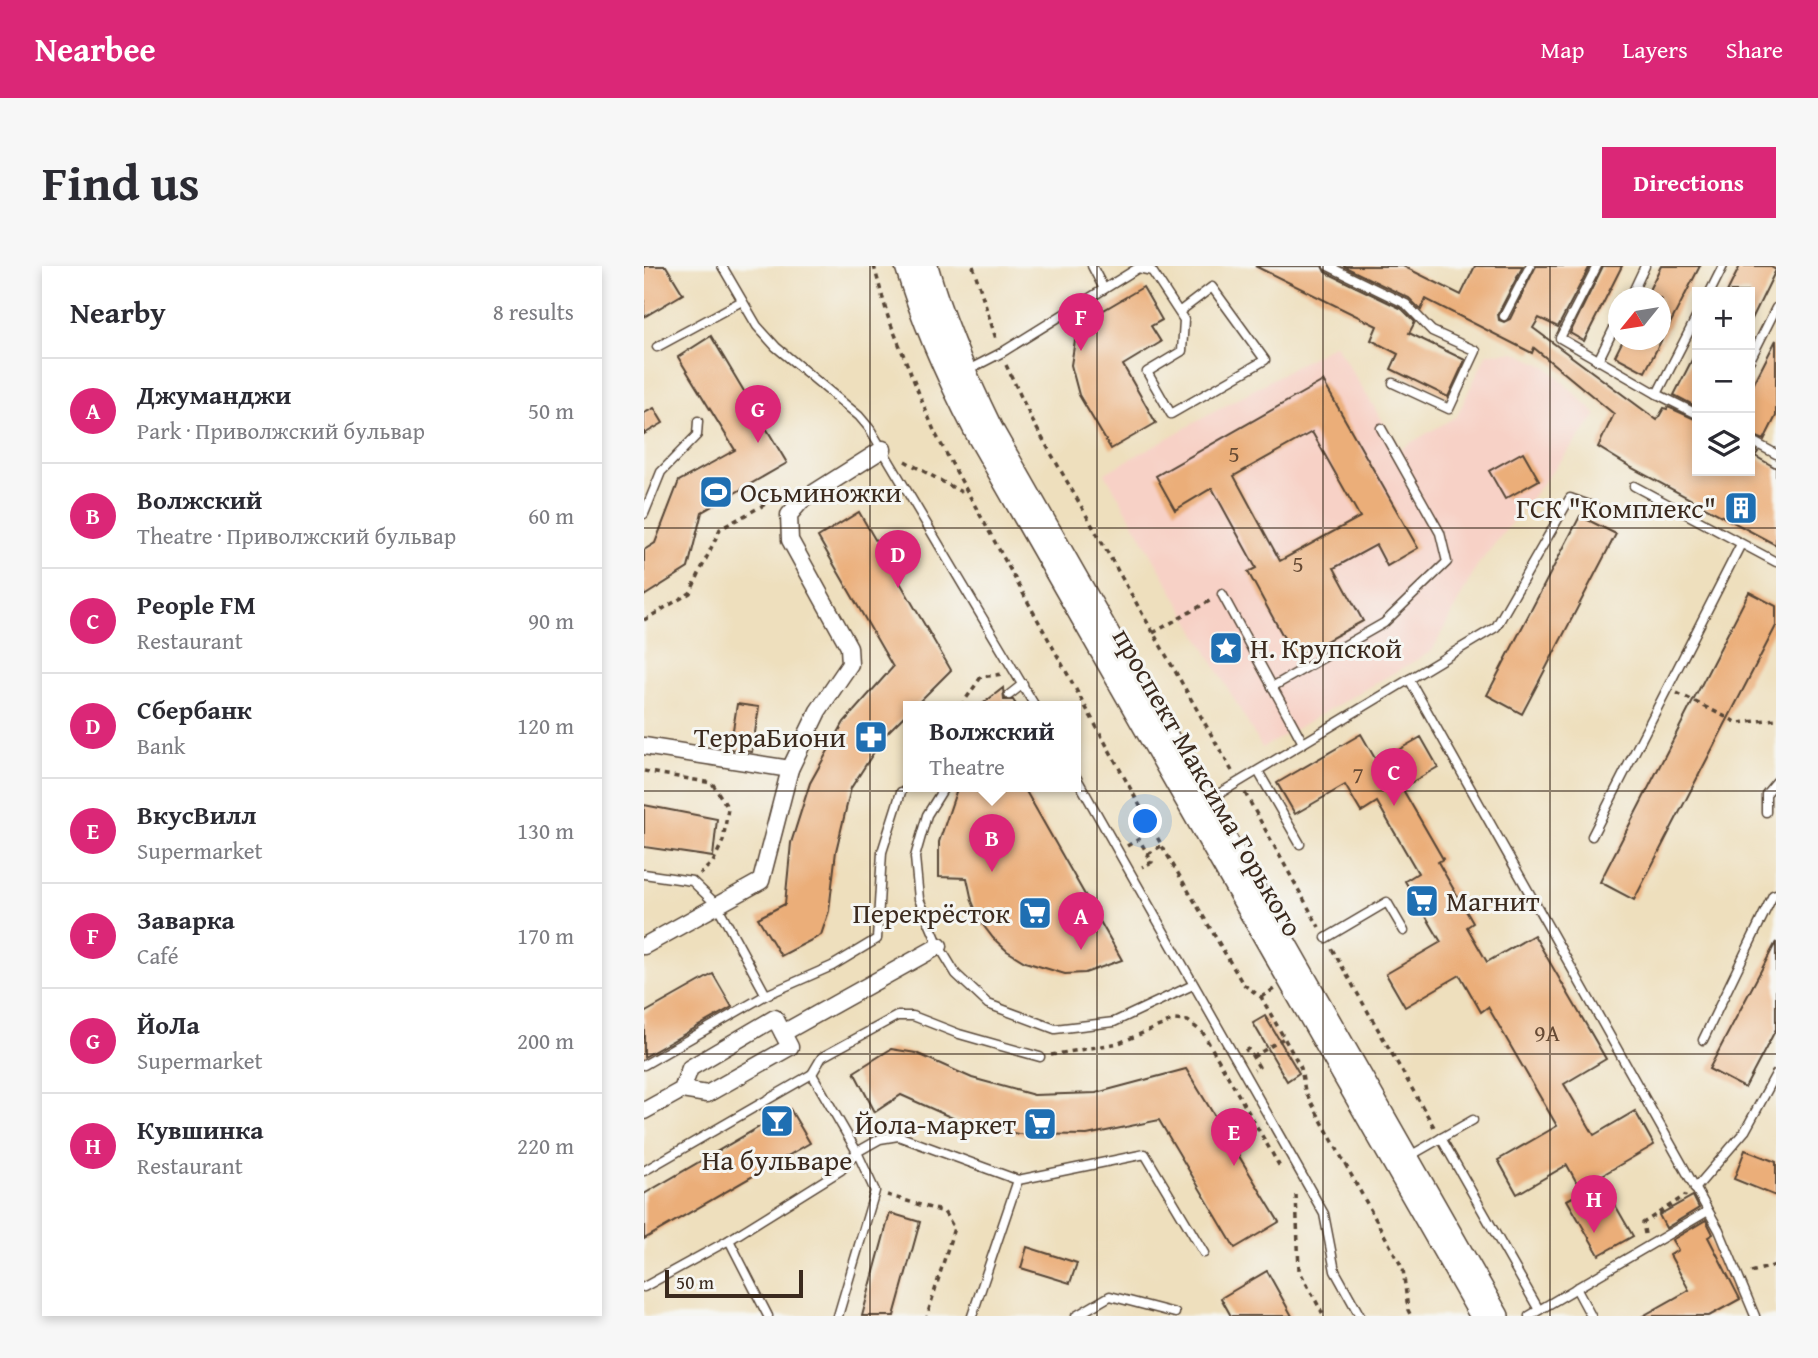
<!DOCTYPE html>
<html lang="en">
<head>
<meta charset="utf-8">
<style>
  :root { --surface:#fff; --page:#f7f7f7; --text:#2b2b33; --muted:#7c7c81; --line:#e1e1e2; --accent:#db2777 }
  body { margin:0; font-family:"Gentium Book Plus",serif; background:var(--page); color:var(--text) }
  .controls { position:absolute; right:21px; top:21px; display:grid; overflow:hidden; border-radius:0px; box-shadow:0 4px 10px #0003 }
  .controls button { width:63px; height:63px; display:grid; place-items:center; padding:0; border:0; border-bottom:2px solid var(--line); background:var(--surface); color:var(--text); font:35px sans-serif }
  .compass { position:absolute; left:964px; top:21px; width:63px; height:63px; border-radius:50%; background:var(--surface); box-shadow:0 4px 10px #0003; rotate:240deg }
  .scale { position:absolute; left:21px; bottom:18px; width:138px; box-sizing:border-box; padding-left:7px; border:4px solid #3b2a1e; border-top:0; font-size:19px; line-height:24px; white-space:nowrap; color:#3b2a1e; -webkit-text-stroke:5px #f6f6f2; paint-order:stroke }
  .you { position:absolute; left:502px; top:556px; width:24px; height:24px; margin:-18px; border:5px solid #fff; border-radius:50%; background:#1a73e8; box-shadow:0 0 0 10px #1a73e833 }
  .badge { display:grid; place-items:center; width:46px; height:46px; border-radius:50%; background:var(--accent); color:#fff; font-size:23px; font-weight:700 }
  .pin { position:absolute; translate:-50% -58px; filter:drop-shadow(0 2px 4px #0008) }
  .pin::after { content:''; position:absolute; top:37px; width:24px; height:21px; background:inherit; clip-path:polygon(0 0,100% 0,50% 100%) }
  .popup { position:absolute; left:259px; top:435px; width:178px; height:91px; box-sizing:border-box; display:grid; place-content:center; border-radius:0px; background:var(--surface); filter:drop-shadow(0 2px 5px #0005); font-size:23px; white-space:nowrap; color:var(--muted) }
  .popup b { font-size:26px; color:var(--text) }
  .popup::after { content:''; position:absolute; left:50%; top:100%; margin-left:-14px; border:14px solid transparent; border-top-color:var(--surface) }
  .list { margin:0; padding:0; list-style:none }
  h2 { display:flex; justify-content:space-between; align-items:center; height:91px; margin:0; padding:0 28px; font-size:30px }
  h2 small { font-size:23px; font-weight:400; color:var(--muted) }
  .list li { display:grid; grid-template-columns:46px 1fr auto; gap:21px; align-items:center; box-sizing:border-box; height:105px; padding:0 28px; border-top:2px solid var(--line) }
  .list b { display:block; font-size:26px; white-space:nowrap }
  .list p { margin:0; font-size:23px; white-space:nowrap; color:var(--muted) }
  .list em { font-size:23px; font-style:normal; color:var(--muted) }
  .icon { flex:none; width:38px; height:38px; fill:none; stroke:currentColor; stroke-width:2; stroke-linecap:round; stroke-linejoin:round }
  .map { position:relative; flex:none; width:1132px; height:1050px; overflow:hidden; border-radius:0px }
  header { display:flex; align-items:center; gap:42px; box-sizing:border-box; height:98px; padding:0 35px; background:var(--accent); color:#fff }
  header strong { font-size:33px }
  nav { display:flex; gap:38px; margin-inline-start:auto; font-size:24px }
  .intro { display:flex; align-items:center; justify-content:space-between; box-sizing:border-box; height:168px; padding:0 42px }
  h1 { margin:0; font-size:49px }
  .button { padding:18px 32px; border-radius:0px; background:var(--accent); color:#fff; font-size:24px; font-weight:700 }
  main { display:flex; gap:42px; padding:0 42px }
  aside { flex:1; background:var(--surface); border-radius:0px; box-shadow:0 4px 10px #0003 }
  .map>svg:first-child { display:block }
  .built { fill:#f7d1c6 }
  .building { fill:#ebae79; fill-rule:evenodd }
  .lines { fill:none; stroke-linecap:round; stroke-linejoin:round }
  .lane-casing { stroke:#564536; stroke-width:11 }
  .street-casing { stroke:#564536; stroke-width:19 }
  .secondary-casing { stroke:#564536; stroke-width:24 }
  .path { stroke:#564536; stroke-width:3.5; stroke-dasharray:5 5; stroke-linecap:butt }
  .lane { stroke:#fff; stroke-width:8 }
  .street { stroke:#fff; stroke-width:16 }
  .secondary { stroke:#fff; stroke-width:21 }
  .grid { fill:none; stroke:#3b2a1e; stroke-width:2; stroke-opacity:0.55 }
  .labels { text-anchor:middle; stroke-width:6; stroke-linejoin:round; paint-order:stroke }
  .number-label { font-size:24px; fill:#674b35 }
  .poi-label { font-size:28px; fill:#3b2a1e; stroke:#f6f6f2; text-anchor:end }
  .street-label { font-size:28px; fill:#3b2a1e; stroke:#f6f6f2 }
</style>
</head>
<body>
<header>
<strong>Nearbee</strong>
<nav><a>Map</a><a>Layers</a><a>Share</a></nav>
</header>
<div class="intro"><h1>Find us</h1><a class="button">Directions</a></div>
<main>
<aside>
<h2>Nearby<small>8 results</small></h2>
<ul class="list">
<li><span class="badge">A</span><div><b>Джуманджи</b><p>Park · Приволжский бульвар</p></div><em>50 m</em></li>
<li><span class="badge">B</span><div><b>Волжский</b><p>Theatre · Приволжский бульвар</p></div><em>60 m</em></li>
<li><span class="badge">C</span><div><b>People FM</b><p>Restaurant</p></div><em>90 m</em></li>
<li><span class="badge">D</span><div><b>Сбербанк</b><p>Bank</p></div><em>120 m</em></li>
<li><span class="badge">E</span><div><b>ВкусВилл</b><p>Supermarket</p></div><em>130 m</em></li>
<li><span class="badge">F</span><div><b>Заварка</b><p>Café</p></div><em>170 m</em></li>
<li><span class="badge">G</span><div><b>ЙоЛа</b><p>Supermarket</p></div><em>200 m</em></li>
<li><span class="badge">H</span><div><b>Кувшинка</b><p>Restaurant</p></div><em>220 m</em></li>
</ul>
</aside>
<div class="map">
<svg width="1132" height="1050" viewBox="0 0 1132 1050">
  <rect width="100%" height="100%" fill="#f6f6f2"/>
  <filter id="ink" filterUnits="userSpaceOnUse"><feTurbulence type="fractalNoise" baseFrequency=".0143" numOctaves="2"/><feDisplacementMap in="SourceGraphic" scale="14" xChannelSelector="R" yChannelSelector="G"/><feConvolveMatrix kernelMatrix="1 2 1 2 8 2 1 2 1" color-interpolation-filters="sRGB"/></filter>
  <filter id="wash" filterUnits="userSpaceOnUse"><feTurbulence type="fractalNoise" baseFrequency=".00686" numOctaves="4" result="noise"/><feDisplacementMap in="SourceGraphic" scale="28" xChannelSelector="R" yChannelSelector="G"/><feGaussianBlur stdDeviation="1.57" result="paint"/><feColorMatrix in="noise" values="0 0 0 0 0 0 0 0 0 0 0 0 0 0 0 0 0 1.4 0 .05"/><feComposite in="paint" operator="in"/></filter>
  <g filter="url(#wash)">
    <rect width="100%" height="100%" fill="#eedfbd"/>
    <path class="built" d="M691,78L756,183L813,150L843,87L871,86L903,101L953,149L833,300L788,385L618,482L461,207Z"/>
    <g id="blocks">
      <g class="building">
        <path d="M0,0H22L39,28L0,51Z"/>
        <path d="M611,0H678L681,6L758,43L771,56L765,67L821,94L804,131L747,103L754,88L727,74L733,60Z"/>
        <path d="M699,0H759L817,29L831,0H879L854,48L855,54L860,56L866,53L892,0H946L914,61L895,52L889,62L1013,154L1020,142L1023,143L1024,141L1053,154V205H1106V181L1114,186L1111,190L1132,202V279L988,202L954,181L970,148L890,82L888,87L782,33L777,44L765,32Z"/>
        <path d="M959,0H978L940,75L926,67Z"/>
        <path d="M1017,0H1056L1001,106L971,90L979,74H1017V32H1001Z"/>
        <path d="M1096,0H1125L1132,4L1106,57V26H1083Z"/>
        <path d="M499,21L518,54L507,60L517,76L479,99L512,157L467,183L435,129L427,99L432,68L453,48Z"/>
        <path d="M67,70L143,197L58,246L44,302L0,330V284L11,277L35,215L91,184L34,91Z"/>
        <path d="M1132,74V150L1120,174L1106,168V125Z"/>
        <path d="M1053,84V141L1030,129Z"/>
        <path d="M679,115L774,282L743,300L732,279L690,302L719,355L651,392L604,306L612,302L568,222L531,244L512,210ZM668,166L716,251L636,295L590,210Z"/>
        <path d="M10,142L19,157L0,168V147Z"/>
        <path d="M879,186L895,214L861,233L845,205Z"/>
        <path d="M215,246L307,404L271,440H264V446L241,469L207,522L192,585L185,645L177,669L137,690L114,652L141,638L147,577L166,517L200,456L249,401L174,271Z"/>
        <path d="M936,250L972,268L878,448L843,429Z"/>
        <path d="M1105,326L1132,340V360L990,634L956,616Z"/>
        <path d="M359,422L360,434H369L373,440H336Z"/>
        <path d="M93,438L115,441L108,486L86,483Z"/>
        <path d="M717,468L733,496L777,471L794,501L758,522L799,593L794,596L829,657L823,661L843,696L890,669L962,793L920,818L950,869L991,845L1010,879L955,911L989,970L955,989L923,934L938,926L923,899L873,928L854,894L913,860L844,741L837,746L816,709L761,741L742,708L797,676L761,615L774,607L733,536L717,546L701,519L651,548L633,517Z"/>
        <path d="M314,520H379L478,694L441,707L421,708L381,696L363,685L349,672L336,655L328,635L323,612L295,611V576Z"/>
        <path d="M0,539L73,553L69,591L0,581Z"/>
        <path d="M1132,676V763L1101,822L1065,803Z"/>
        <path d="M69,708L88,741L0,791V747Z"/>
        <path d="M621,750L655,807L643,815L609,757Z"/>
        <path d="M247,783L272,787L328,812L390,829L452,827L542,803L635,956L591,982L515,854L443,869L374,868L313,854L257,829L231,846L210,806Z"/>
        <path d="M146,843L166,877L0,973V928Z"/>
        <path d="M1101,884L1132,896V930L1090,913Z"/>
        <path d="M1049,930L1055,942L1022,962L1015,949Z"/>
        <path d="M246,947L276,956L250,1050H218Z"/>
        <path d="M1062,954L1069,968L1064,971L1096,1033L1065,1050H999L1045,1024L1026,989L1034,984L1028,974Z"/>
        <path d="M383,981L433,997L426,1017L377,1002Z"/>
        <path d="M623,1005L648,1050H587L577,1032Z"/>
      </g>
    </g>
  </g>
  <g filter="url(#ink)">
    <use href="#blocks" fill-opacity="0" stroke="#564536" stroke-width="2"/>
    <g class="lines">
      <defs>
        <g id="lane">
          <path d="M78,0L113,60L132,81L215,150L226,163L391,440"/>
          <path d="M448,0L460,23"/>
          <path d="M684,0L762,38L788,65L832,85L805,143L749,117"/>
          <path d="M953,0L916,72L1013,128L1053,148"/>
          <path d="M1066,26L1079,0"/>
          <path d="M986,32L1001,0"/>
          <path d="M860,50L886,0"/>
          <path d="M13,81L98,35"/>
          <path d="M1106,94L1132,42"/>
          <path d="M954,95L974,54"/>
          <path d="M322,105L357,87L494,2L508,5L540,54L538,85L503,106L527,148L621,94L568,21L535,46"/>
          <path d="M1013,128L1053,50"/>
          <path d="M1106,174L1132,188"/>
          <path d="M990,220L1132,296"/>
          <path d="M0,248L17,206L53,169L54,155"/>
          <path d="M578,328L659,477"/>
          <path d="M765,413L1075,964L1111,1050"/>
          <path d="M628,421L740,357L803,296L796,267L737,162"/>
          <path d="M365,429L379,418"/>
          <path d="M614,505L656,578"/>
          <path d="M432,511L680,948L691,1005L716,1050"/>
          <path d="M301,520L283,549L271,591L275,633L295,680L312,708L344,738L411,763L470,756L549,719"/>
          <path d="M563,535L852,361L926,232L951,241"/>
          <path d="M1122,546V528L1132,516"/>
          <path d="M948,570L1097,278"/>
          <path d="M0,608L48,615L73,639L122,729L188,700L233,673L238,586L257,526"/>
          <path d="M682,672L743,636L760,665"/>
          <path d="M1059,774L1129,629L1132,628"/>
          <path d="M0,799L122,729"/>
          <path d="M797,872L895,1044"/>
          <path d="M764,891L829,854"/>
          <path d="M0,905L168,808"/>
          <path d="M1051,923L1101,865L1132,808"/>
          <path d="M85,974L124,1050"/>
          <path d="M0,1021L85,974L197,904L213,886L236,873L254,870L374,914L501,888L560,987"/>
          <path d="M932,1022L947,1050"/>
          <path d="M194,1050L231,925L213,886L168,808L178,791L253,750H269L315,768L396,791"/>
          <path d="M328,1050L374,914"/>
          <path d="M432,1050L466,1030L531,1047"/>
          <path d="M885,1050L1064,945"/>
        </g>
        <g id="street">
          <path d="M0,480L146,503"/>
          <path d="M0,680L117,615L146,503L174,445L206,398L205,381L146,274L145,249L157,235L239,183"/>
          <path d="M139,767L295,680"/>
          <path d="M0,845L38,824L63,828L146,781L131,752L46,802L38,824"/>
        </g>
        <g id="secondary">
          <path d="M262,0C279,58 303,111 331,165L837,1050"/>
          <path d="M283,0C299,57 322,110 348,163L854,1050"/>
        </g>
      </defs>
      <use href="#lane" class="lane-casing"/>
      <use href="#street" class="street-casing"/>
      <use href="#secondary" class="secondary-casing"/>
      <g class="path">
        <path d="M230,0L244,51L291,167L518,580L599,718L617,731L657,802L661,825L759,1003L764,1044L767,1050"/>
        <path d="M329,0L353,76"/>
        <path d="M362,99L388,154L588,505"/>
        <path d="M261,195L321,228"/>
        <path d="M0,354L46,327L76,263L136,230L141,231"/>
        <path d="M509,367L569,333"/>
        <path d="M1033,427L1094,457L1132,453"/>
        <path d="M317,440L337,411L359,408"/>
        <path d="M0,505L68,517L84,542L79,575L69,596L56,608"/>
        <path d="M601,527L675,661"/>
        <path d="M483,580L495,573L508,596L498,601"/>
        <path d="M504,588L517,580"/>
        <path d="M688,683L790,861"/>
        <path d="M617,731L630,723"/>
        <path d="M601,785L604,783L615,801L610,804"/>
        <path d="M407,789L475,777L530,754L544,755L559,767L636,901"/>
        <path d="M609,791L640,772"/>
        <path d="M243,929L300,946L310,962L283,1050"/>
        <path d="M652,929L655,1004L680,1050"/>
        <path d="M1001,968L999,957L1042,929"/>
        <path d="M1107,1006L1132,999"/>
      </g>
      <use href="#lane" class="lane"/>
      <use href="#street" class="street"/>
      <use href="#secondary" class="secondary"/>
    </g>
  </g>
  <path class="grid" d="M226,0V1050M453,0V1050M679,0V1050M906,0V1050M0,262H1132M0,525H1132M0,788H1132"/>
  <defs>
    <symbol id="stadium-square" viewBox="-11 -11 22 22"><rect x="-9" y="-9" width="18" height="18" rx="4" fill="#1f6fb2" stroke="#f6f6f2"/><path d="M0-5a6.5 5 0 1 0 0 10a6.5 5 0 1 0 0-10ZM-3.5-1.8h7v3.6h-7Z" fill="#fff"/></symbol>
    <symbol id="building-square" viewBox="-11 -11 22 22"><rect x="-9" y="-9" width="18" height="18" rx="4" fill="#1f6fb2" stroke="#f6f6f2"/><path d="M-4-6H4V6H1V3H-1V6H-4ZM-2.5-4.3h1.7v1.8h-1.7ZM.8-4.3h1.7v1.8H.8ZM-2.5-1h1.7V.8h-1.7ZM.8-1h1.7V.8H.8Z" fill="#fff"/></symbol>
    <symbol id="sight-square" viewBox="-11 -11 22 22"><rect x="-9" y="-9" width="18" height="18" rx="4" fill="#1f6fb2" stroke="#f6f6f2"/><path d="M0-6L1.8-2.2L6-1.7L2.9 1.2L3.7 5.4L0 3.3L-3.7 5.4L-2.9 1.2L-6-1.7L-1.8-2.2Z" fill="#fff"/></symbol>
    <symbol id="pharmacy-square" viewBox="-11 -11 22 22"><rect x="-9" y="-9" width="18" height="18" rx="4" fill="#1f6fb2" stroke="#f6f6f2"/><path d="M-2-6h4v4h4v4h-4v4h-4v-4h-4v-4h4Z" fill="#fff"/></symbol>
    <symbol id="supermarket-square" viewBox="-11 -11 22 22"><rect x="-9" y="-9" width="18" height="18" rx="4" fill="#1f6fb2" stroke="#f6f6f2"/><path d="M-6-5.5h2.5l.6 2H6L4.5 2H-2.5L-4.4-4H-6ZM-1.5 3.2a1.3 1.3 0 1 0 .1 0ZM3 3.2a1.3 1.3 0 1 0 .1 0Z" fill="#fff"/></symbol>
    <symbol id="bar-square" viewBox="-11 -11 22 22"><rect x="-9" y="-9" width="18" height="18" rx="4" fill="#1f6fb2" stroke="#f6f6f2"/><path d="M-6-5H6L.8 .8V4.5H3.5V6h-7V4.5H-.8V.8Z" fill="#fff"/></symbol>
  </defs>
  <g fill-rule="evenodd">
    <use href="#stadium-square" x="53" y="207" width="38" height="38"/>
    <use href="#building-square" x="1078" y="223" width="38" height="38"/>
    <use href="#sight-square" x="563" y="363" width="38" height="38"/>
    <use href="#pharmacy-square" x="208" y="452" width="38" height="38"/>
    <use href="#supermarket-square" x="759" y="616" width="38" height="38"/>
    <use href="#supermarket-square" x="372" y="628" width="38" height="38"/>
    <use href="#bar-square" x="114" y="836" width="38" height="38"/>
    <use href="#supermarket-square" x="377" y="839" width="38" height="38"/>
  </g>
  <g class="labels">
    <g class="number-label">
      <text x="590" y="196">5</text>
      <text x="654" y="306">5</text>
      <text x="714" y="517">7</text>
      <text x="903" y="775">9А</text>
    </g>
    <g class="poi-label">
      <text x="96" y="236" text-anchor="start">Осьминожки</text>
      <text x="1072" y="252">ГСК "Комплекс"</text>
      <text x="606" y="392" text-anchor="start">Н. Крупской</text>
      <text x="202" y="481">ТерраБиони</text>
      <text x="802" y="645" text-anchor="start">Магнит</text>
      <text x="366" y="657">Перекрёсток</text>
      <text x="372" y="868">Йола-маркет</text>
      <text x="133" y="904" text-anchor="middle">На бульваре</text>
    </g>
    <g class="street-label">
      <text transform="translate(564 516) rotate(60)" y="10">проспект Максима Горького</text>
    </g>
  </g>
</svg>
<div class="controls">
<button>+</button>
<button>−</button>
<button><svg class="icon" aria-label="layers" viewBox="0 0 24 24"><path d="M12 4l9 5-9 5-9-5zM3 14l9 5 9-5"/></svg></button>
</div>
<svg class="compass" viewBox="-18 -18 36 36"><path d="M0-13l5 13h-10z" fill="#e53935"/><path d="M0 13l5-13h-10z" fill="#7c7c81"/></svg>
<div class="scale">50 m</div>
<div class="you"></div>
<div class="pin badge" style="left:437px;top:684px">A</div>
<div class="pin badge" style="left:348px;top:606px">B</div>
<div class="popup"><b>Волжский</b>Theatre</div>
<div class="pin badge" style="left:750px;top:540px">C</div>
<div class="pin badge" style="left:254px;top:322px">D</div>
<div class="pin badge" style="left:590px;top:900px">E</div>
<div class="pin badge" style="left:437px;top:85px">F</div>
<div class="pin badge" style="left:114px;top:177px">G</div>
<div class="pin badge" style="left:950px;top:967px">H</div>
</div>
</main>
</body>
</html>
